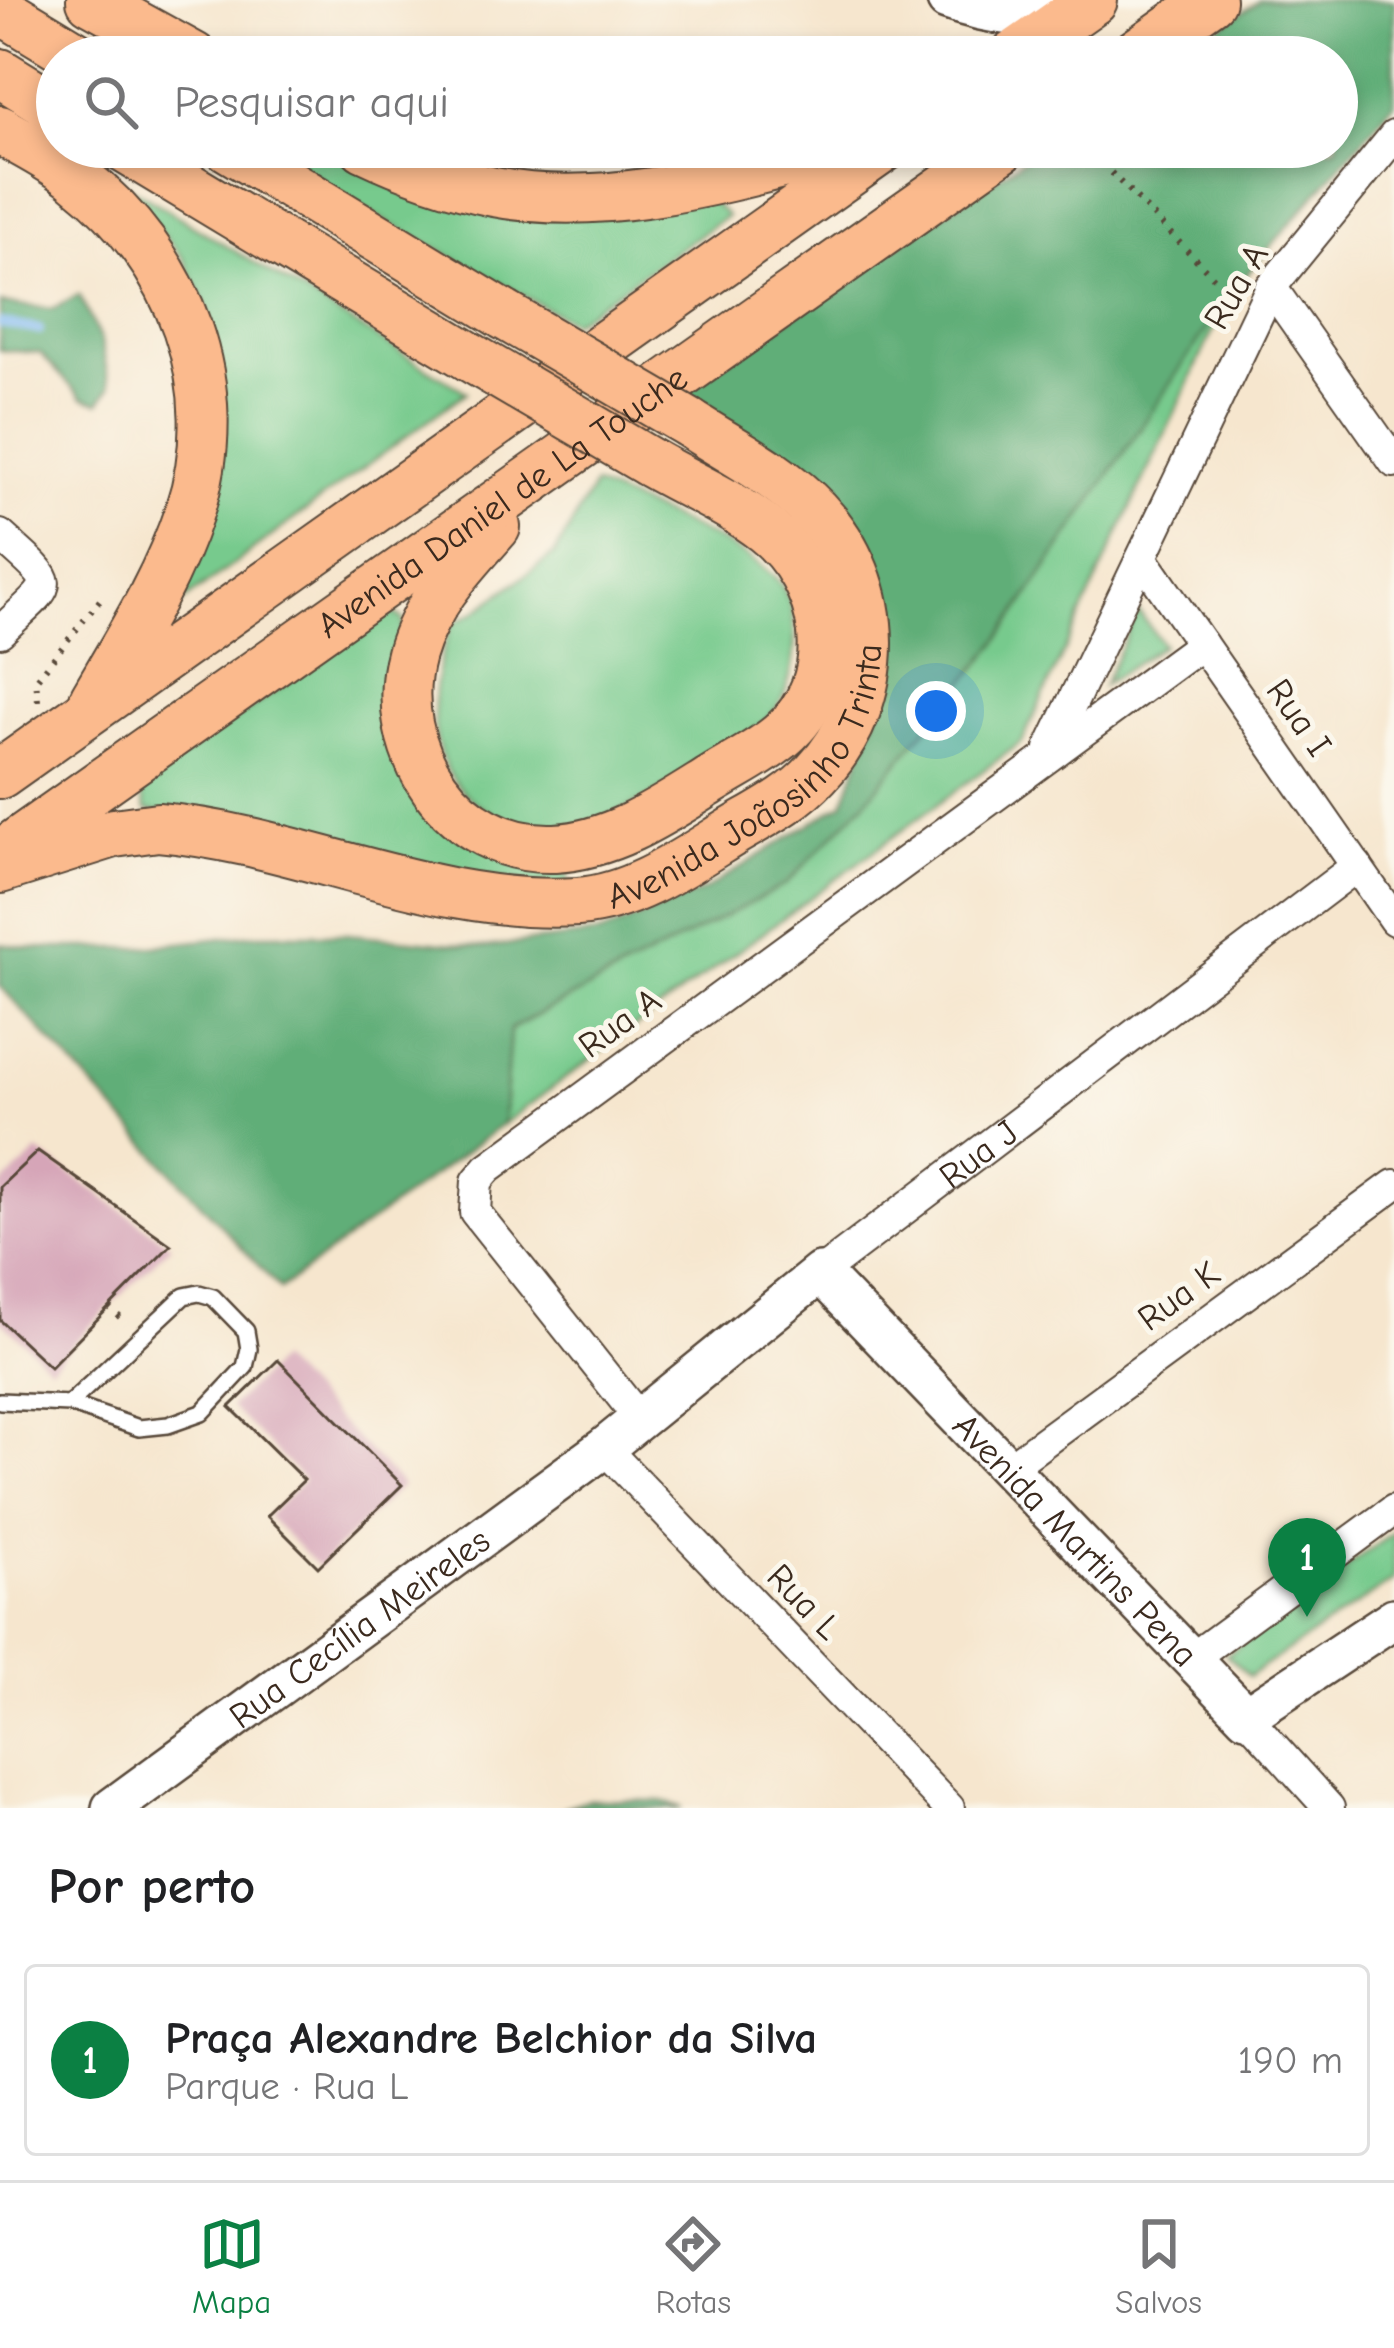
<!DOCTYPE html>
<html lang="pt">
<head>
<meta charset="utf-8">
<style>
  :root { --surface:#fff; --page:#f2f2f2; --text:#202124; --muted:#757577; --line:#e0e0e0; --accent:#0b8043 }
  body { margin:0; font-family:"Comic Neue",sans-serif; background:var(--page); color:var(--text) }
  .you { position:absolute; left:936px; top:711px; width:42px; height:42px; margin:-30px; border:9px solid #fff; border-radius:50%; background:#1a73e8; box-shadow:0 0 0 18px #1a73e833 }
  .badge { display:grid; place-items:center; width:78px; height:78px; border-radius:50%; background:var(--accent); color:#fff; font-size:39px; font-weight:700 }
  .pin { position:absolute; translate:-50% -99px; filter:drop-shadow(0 3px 6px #0008) }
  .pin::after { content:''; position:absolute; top:63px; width:42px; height:36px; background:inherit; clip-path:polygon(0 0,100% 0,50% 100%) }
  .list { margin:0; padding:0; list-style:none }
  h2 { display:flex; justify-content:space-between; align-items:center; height:156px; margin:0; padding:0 48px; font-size:51px }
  h2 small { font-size:39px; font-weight:400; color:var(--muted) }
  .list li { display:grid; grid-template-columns:78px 1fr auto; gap:36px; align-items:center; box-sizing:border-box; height:192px; margin:0 24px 24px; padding:0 24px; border:3px solid var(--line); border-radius:12px }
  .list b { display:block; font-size:45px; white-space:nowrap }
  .list p { margin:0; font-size:39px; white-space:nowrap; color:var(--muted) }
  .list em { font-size:39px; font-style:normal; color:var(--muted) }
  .icon { flex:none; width:66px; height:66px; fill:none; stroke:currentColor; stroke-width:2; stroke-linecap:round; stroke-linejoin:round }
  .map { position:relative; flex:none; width:1394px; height:1808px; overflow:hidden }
  .search { position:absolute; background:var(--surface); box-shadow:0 6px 18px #0003; left:36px; right:36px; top:36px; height:132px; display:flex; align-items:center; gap:30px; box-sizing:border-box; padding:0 42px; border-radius:66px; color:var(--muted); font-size:45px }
  .sheet { height:372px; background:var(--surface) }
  nav { display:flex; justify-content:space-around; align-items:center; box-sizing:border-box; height:168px; border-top:3px solid var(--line); background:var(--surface); font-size:33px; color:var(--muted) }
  nav a { display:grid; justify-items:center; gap:6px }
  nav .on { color:var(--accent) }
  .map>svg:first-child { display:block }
  .green { fill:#77ca8d; stroke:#597a56; stroke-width:3 }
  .forest { fill:#61ae78; stroke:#4e6c4b; stroke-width:3 }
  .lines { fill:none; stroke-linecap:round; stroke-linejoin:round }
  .stream { stroke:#83bbf3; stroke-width:10 }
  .building { fill:#d6a5b8 }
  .service-casing { stroke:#574638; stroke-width:20 }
  .minor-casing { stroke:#574638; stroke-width:34 }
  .tertiary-casing { stroke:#574638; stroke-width:44 }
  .primary-casing { stroke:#574638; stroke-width:52 }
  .path { stroke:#574638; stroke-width:6; stroke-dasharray:3 9; stroke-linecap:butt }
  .service { stroke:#fff; stroke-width:15 }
  .minor { stroke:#fff; stroke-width:30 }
  .tertiary { stroke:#fff; stroke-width:39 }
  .primary { stroke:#fbba8d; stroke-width:48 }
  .primary-bridge-casing { stroke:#574638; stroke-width:52; stroke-linecap:butt }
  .primary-bridge { stroke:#fbba8d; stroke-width:48 }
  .labels { text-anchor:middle; stroke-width:10; stroke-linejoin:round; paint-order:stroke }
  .street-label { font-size:36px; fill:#3b2a1e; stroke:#fbf7ec }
</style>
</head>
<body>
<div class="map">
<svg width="1394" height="1808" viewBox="0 0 1394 1808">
  <rect width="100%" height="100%" fill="#fbf7ec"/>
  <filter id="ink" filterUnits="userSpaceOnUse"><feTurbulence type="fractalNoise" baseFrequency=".00833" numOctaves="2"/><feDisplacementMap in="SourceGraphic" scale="24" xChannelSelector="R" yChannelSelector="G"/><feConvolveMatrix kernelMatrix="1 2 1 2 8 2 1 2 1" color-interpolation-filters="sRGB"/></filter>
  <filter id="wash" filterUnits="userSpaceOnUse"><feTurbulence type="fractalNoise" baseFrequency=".004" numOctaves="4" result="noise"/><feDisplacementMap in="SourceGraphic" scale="48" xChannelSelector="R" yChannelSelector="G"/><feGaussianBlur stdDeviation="2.7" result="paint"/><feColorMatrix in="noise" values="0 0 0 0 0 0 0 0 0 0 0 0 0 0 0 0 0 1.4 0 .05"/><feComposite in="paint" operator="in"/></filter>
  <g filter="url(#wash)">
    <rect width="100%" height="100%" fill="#f6e6ce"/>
    <g class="green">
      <path d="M249,147H322L423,193L707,197L727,216L572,322Z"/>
      <path d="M115,178L466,392L181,603L211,504L217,356L205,303L184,259Z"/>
      <path d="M1230,294L1022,742L503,1124L510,1030L786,884L865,802L996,644Z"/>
      <path d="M594,485C637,505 765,551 785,591C801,623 796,676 778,706C757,742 610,825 567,830C546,832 524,826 505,819C419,784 424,696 452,624L475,612L555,554Z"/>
      <path d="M390,611L403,619L400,768L566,863L570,886H532L146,810L139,786Z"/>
      <path d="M1138,611L1163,645L1103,685Z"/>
      <path d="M1394,1532V1580L1249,1676L1226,1655Z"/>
    </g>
    <g class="forest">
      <path d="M1260,0H1394V103L1230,294L996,644L865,802L786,884L510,1029L503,1124L280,1289L0,986V944L28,948H136L256,934H348L485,947L600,934L705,890L843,803L894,670L865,553L672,398L1042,147H1337V57H1176Z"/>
      <path d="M79,295L101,341L110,388L99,403L82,398L40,353L0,350V303L53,309Z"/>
      <path d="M587,1800L663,1801L683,1808H563Z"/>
    </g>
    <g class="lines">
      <path class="stream" d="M0,323L39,330"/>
    </g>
    <g id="blocks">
      <g class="building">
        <path d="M38,1151L171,1245L50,1367L0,1320V1187Z"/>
        <path d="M278,1360L402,1485L318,1567L267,1516L304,1480L230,1407Z"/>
      </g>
    </g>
  </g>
  <g filter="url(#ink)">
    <use href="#blocks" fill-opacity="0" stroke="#574638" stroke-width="3"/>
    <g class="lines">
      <defs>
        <path id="service" d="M0,1401L69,1404L139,1428L168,1425L202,1413L245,1367L249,1349L246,1331L213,1297L199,1293L184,1296L69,1404"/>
        <g id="minor">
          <path d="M1271,287L1394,462"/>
          <path d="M0,535C61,590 56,578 0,632"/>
          <path d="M1142,558L1394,920"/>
          <path d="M1050,749L1271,287L1394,136"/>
          <path id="s1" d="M820,1273L1357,866"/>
          <path d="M638,1417L475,1212L477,1181L488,1168L1202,644"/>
          <path d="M604,1448L949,1808"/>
          <path d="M1007,1469L1394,1185"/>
          <path d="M1191,1659L1394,1510"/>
          <path d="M1246,1716L1329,1808"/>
        </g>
        <g id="tertiary">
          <path d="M947,0C991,16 1028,19 1074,14"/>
          <path id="s2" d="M112,1808L604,1448L820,1273L1246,1716L1394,1618"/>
        </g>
        <g id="primary">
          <path d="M91,0L194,57"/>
          <path d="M0,9L79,57"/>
          <path d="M1012,57L1093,0"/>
          <path d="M1131,57L1211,0"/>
          <path d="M0,73L57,108"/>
          <path d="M0,130C26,145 55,159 78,178C179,257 231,387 189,512C167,579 129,639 94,699"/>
          <path d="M122,147L470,357"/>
          <path d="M228,147L504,315"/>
          <path d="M364,147C404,166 450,183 494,192C611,215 736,175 848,147"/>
          <path d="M496,527C462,565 425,604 411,654C385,749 453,852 555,848C613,845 664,810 712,780C734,766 761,753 781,736C847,680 829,580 766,530C732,503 687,484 649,462"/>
          <path d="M0,774L885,147"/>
          <path id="s3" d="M4,852L1003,147"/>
          <path id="s4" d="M0,869L114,833L158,827C299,839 434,911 578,902C634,898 687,860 734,831C763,814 793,799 816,774C886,700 885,585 815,511C781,475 730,450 689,423"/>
        </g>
      </defs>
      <use href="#service" class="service-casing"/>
      <use href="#minor" class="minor-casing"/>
      <use href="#tertiary" class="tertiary-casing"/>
      <use href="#primary" class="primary-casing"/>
      <g class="path">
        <path d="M1086,147L1227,291L1238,290"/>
        <path d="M38,701L36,680L104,595"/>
        <path d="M109,1307L124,1321"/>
      </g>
      <use href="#service" class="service"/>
      <use href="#minor" class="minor"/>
      <use href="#tertiary" class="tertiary"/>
      <use href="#primary" class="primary"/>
      <defs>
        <g id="primary-bridge">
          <path d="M504,315L689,423"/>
          <path d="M470,357L649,462"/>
        </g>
      </defs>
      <use href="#primary-bridge" class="primary-bridge-casing"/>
      <use href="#primary-bridge" class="primary-bridge"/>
    </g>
  </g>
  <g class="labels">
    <g class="street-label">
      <text transform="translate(1235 286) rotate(-60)" y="13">Rua A</text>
      <text dy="13" stroke="none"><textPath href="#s3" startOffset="609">Avenida Daniel de La Touche</textPath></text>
      <text transform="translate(1300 717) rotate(55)" y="13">Rua I</text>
      <text dy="13" stroke="none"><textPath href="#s4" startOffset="816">Avenida Joãosinho Trinta</textPath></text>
      <text transform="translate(619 1022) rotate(-36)" y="13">Rua A</text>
      <text dy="13" stroke="none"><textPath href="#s1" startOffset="198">Rua J</textPath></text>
      <text transform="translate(1178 1295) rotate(-36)" y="13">Rua K</text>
      <text dy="13" stroke="none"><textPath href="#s2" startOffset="1257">Avenida Martins Pena</textPath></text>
      <text transform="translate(805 1601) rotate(46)" y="13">Rua L</text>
      <text dy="13" stroke="none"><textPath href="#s2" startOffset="306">Rua Cecília Meireles</textPath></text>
    </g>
  </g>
</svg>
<div class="you"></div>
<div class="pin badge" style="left:1307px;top:1617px">1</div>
<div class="search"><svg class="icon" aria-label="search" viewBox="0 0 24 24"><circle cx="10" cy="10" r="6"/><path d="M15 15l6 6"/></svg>Pesquisar aqui</div>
</div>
<section class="sheet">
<h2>Por perto<small></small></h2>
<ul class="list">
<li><span class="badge">1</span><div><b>Praça Alexandre Belchior da Silva</b><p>Parque · Rua L</p></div><em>190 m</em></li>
</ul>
</section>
<nav>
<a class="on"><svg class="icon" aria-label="map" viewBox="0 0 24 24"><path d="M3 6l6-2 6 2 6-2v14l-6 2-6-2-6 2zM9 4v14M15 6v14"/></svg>Mapa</a>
<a><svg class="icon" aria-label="directions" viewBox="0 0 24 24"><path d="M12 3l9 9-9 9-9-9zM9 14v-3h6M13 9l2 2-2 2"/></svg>Rotas</a>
<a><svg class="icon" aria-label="saved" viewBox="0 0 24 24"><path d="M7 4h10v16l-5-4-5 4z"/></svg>Salvos</a>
</nav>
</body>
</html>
